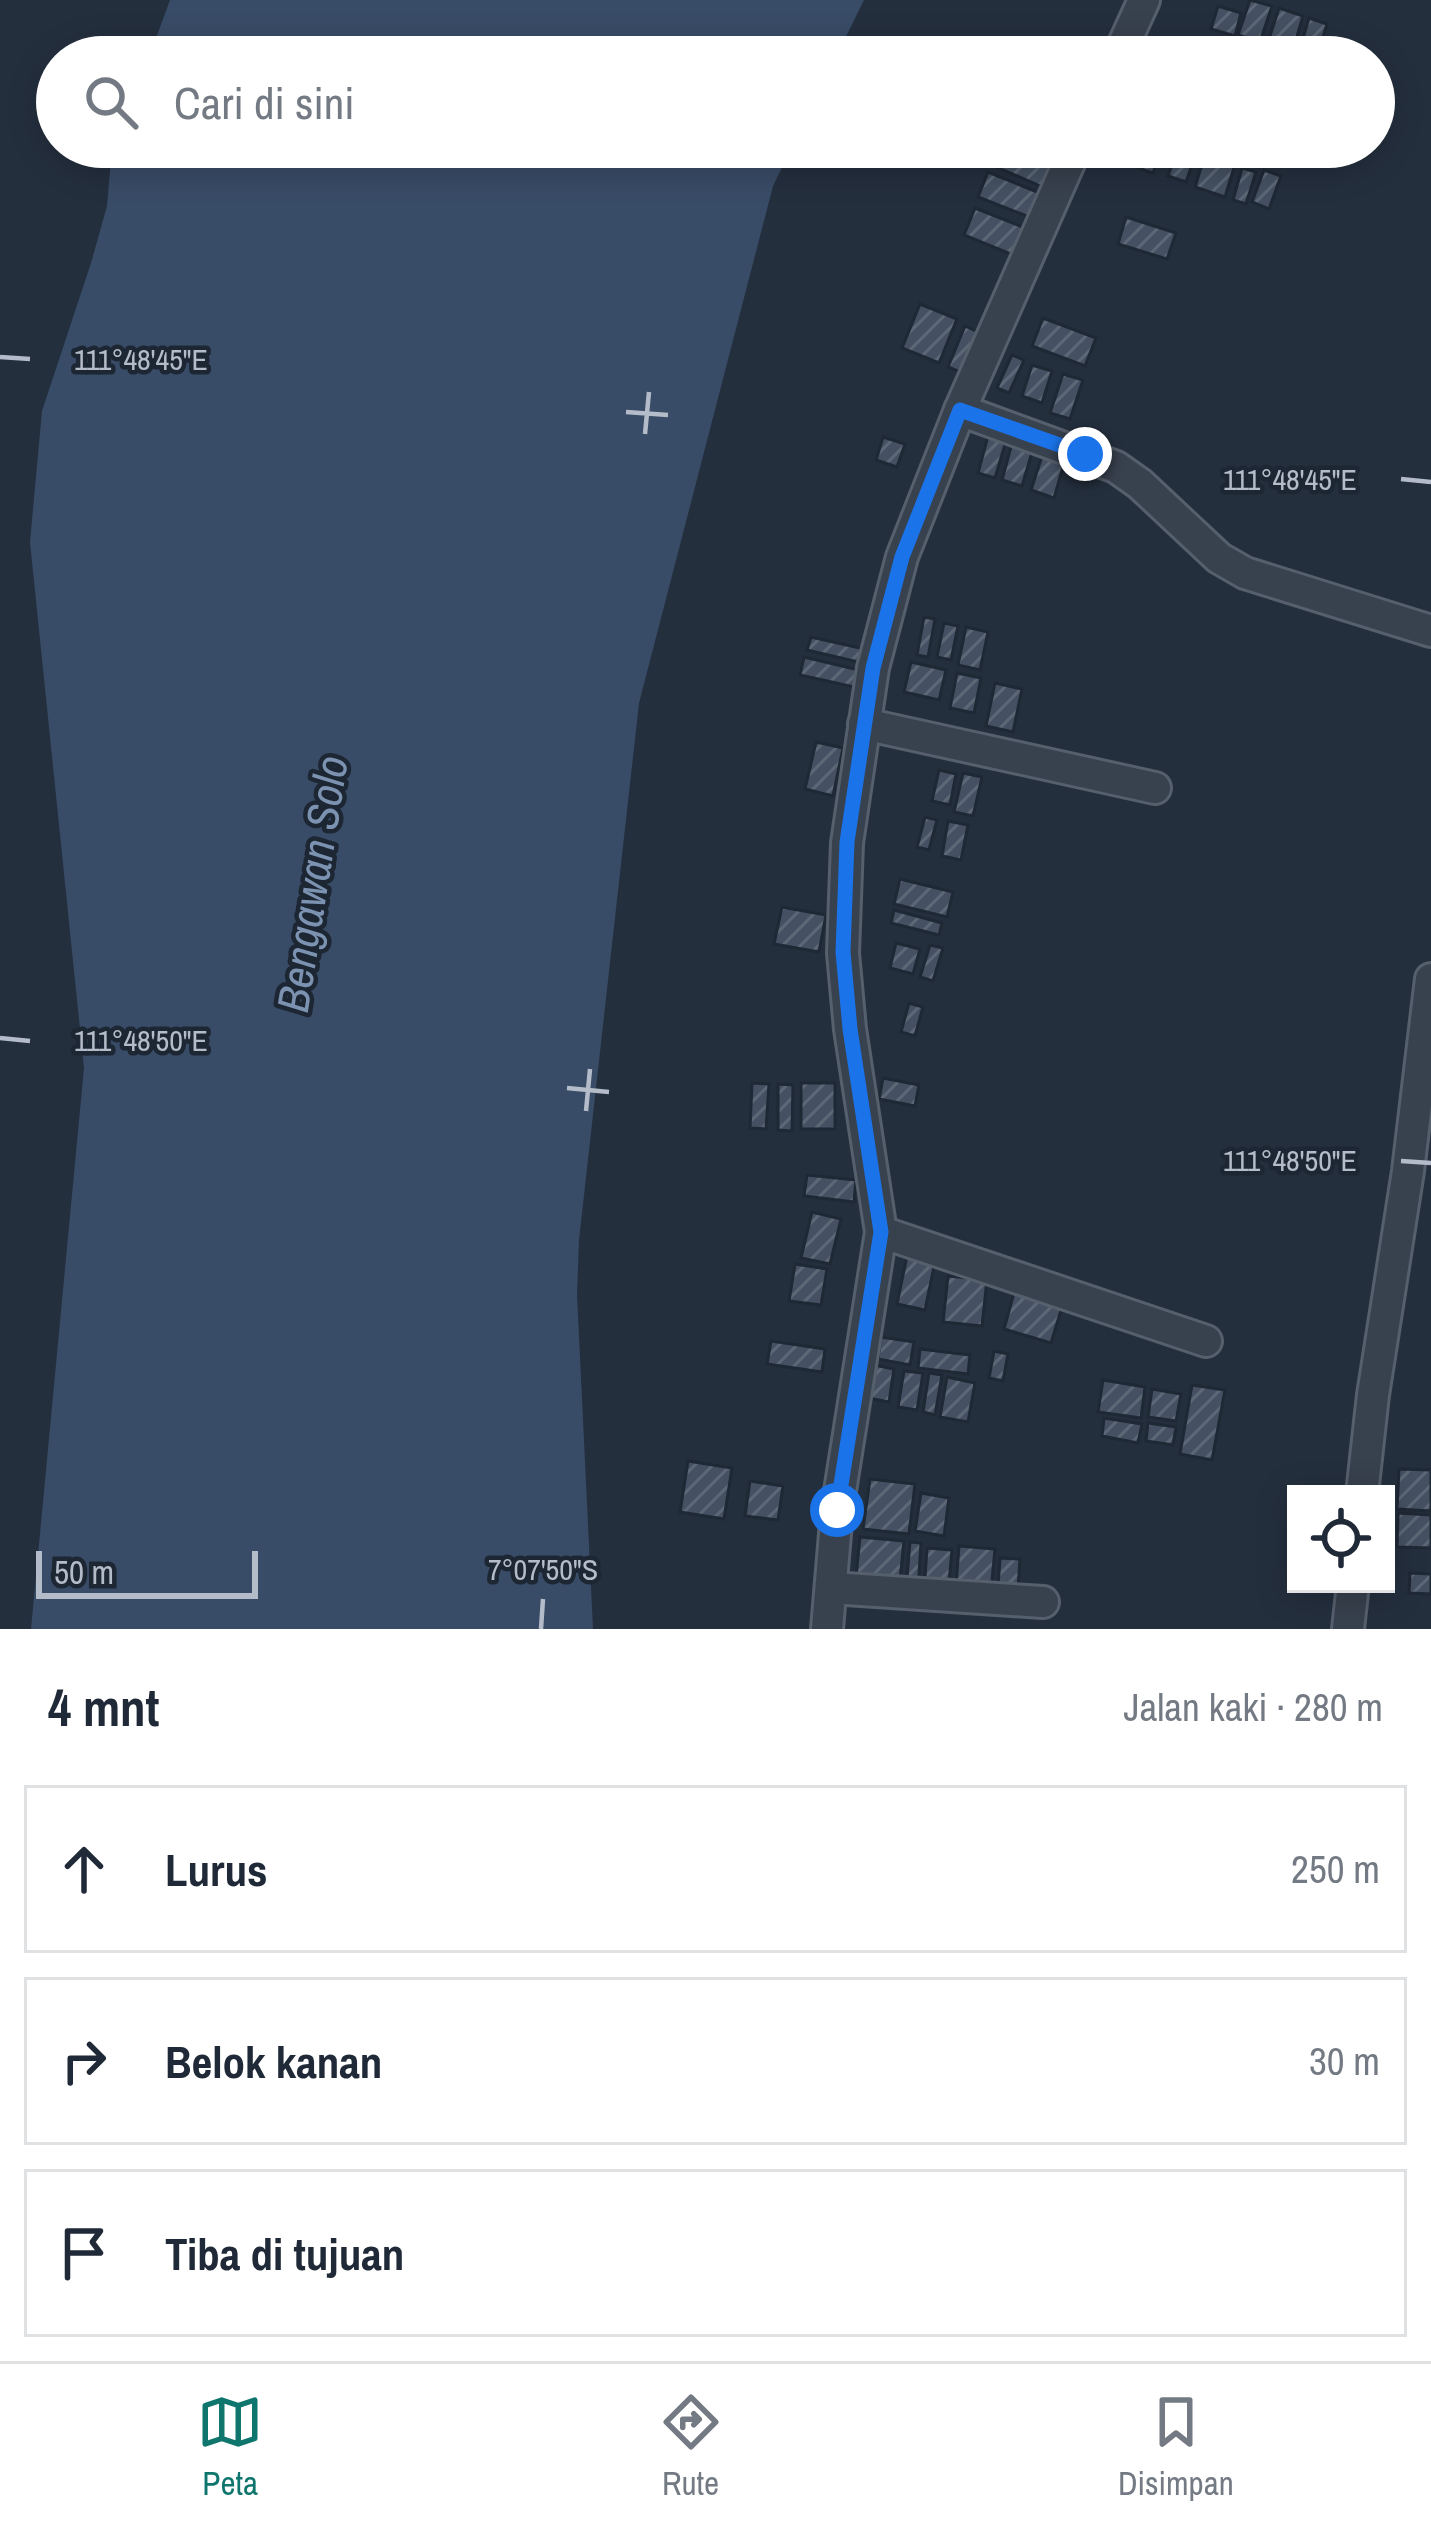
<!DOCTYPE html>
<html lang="id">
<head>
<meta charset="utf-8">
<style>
  :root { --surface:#fff; --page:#f6f6f7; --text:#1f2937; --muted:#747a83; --line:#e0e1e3; --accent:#0f766e }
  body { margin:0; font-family:"Archivo Narrow",sans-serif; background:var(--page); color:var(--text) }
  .controls { position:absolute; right:36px; bottom:36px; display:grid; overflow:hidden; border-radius:0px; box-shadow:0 6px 30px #0003 }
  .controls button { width:108px; height:108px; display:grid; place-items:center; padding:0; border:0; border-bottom:3px solid var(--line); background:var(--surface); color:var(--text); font:60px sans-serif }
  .scale { position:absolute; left:36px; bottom:30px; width:222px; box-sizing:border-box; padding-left:12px; border:6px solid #b4bcc9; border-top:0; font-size:33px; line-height:42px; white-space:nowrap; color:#b4bcc9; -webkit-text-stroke:9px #1d2633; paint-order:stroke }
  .stop { position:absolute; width:36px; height:36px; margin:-27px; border:9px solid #1a73e8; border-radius:50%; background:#fff }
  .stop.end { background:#1a73e8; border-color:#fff; box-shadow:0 3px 12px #0008 }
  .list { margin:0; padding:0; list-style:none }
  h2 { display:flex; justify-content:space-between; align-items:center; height:156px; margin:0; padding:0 48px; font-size:51px }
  h2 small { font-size:39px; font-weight:400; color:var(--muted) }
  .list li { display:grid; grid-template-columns:78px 1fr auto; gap:36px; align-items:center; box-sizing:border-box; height:168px; margin:0 24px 24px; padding:0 24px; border:3px solid var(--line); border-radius:0px }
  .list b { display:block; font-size:45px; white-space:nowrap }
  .list em { font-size:39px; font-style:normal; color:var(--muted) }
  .icon { flex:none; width:66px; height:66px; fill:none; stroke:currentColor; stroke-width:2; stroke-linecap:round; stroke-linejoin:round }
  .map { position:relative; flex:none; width:1431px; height:1629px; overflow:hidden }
  .search { position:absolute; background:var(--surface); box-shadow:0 6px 30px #0003; left:36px; right:36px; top:36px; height:132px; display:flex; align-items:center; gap:30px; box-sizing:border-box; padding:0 42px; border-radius:66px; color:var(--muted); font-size:45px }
  .sheet { height:732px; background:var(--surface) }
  nav { display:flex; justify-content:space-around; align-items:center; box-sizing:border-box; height:168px; border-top:3px solid var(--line); background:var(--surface); font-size:33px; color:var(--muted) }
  nav a { display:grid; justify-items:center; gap:6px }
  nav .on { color:var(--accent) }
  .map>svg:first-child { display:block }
  .water { fill:#394c67 }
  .building { fill:url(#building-hatch); stroke:#1f2835; stroke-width:3 }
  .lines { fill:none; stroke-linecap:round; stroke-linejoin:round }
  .minor-casing { stroke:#565f6c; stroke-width:36 }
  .minor { stroke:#38414e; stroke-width:30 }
  .route { stroke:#1a73e8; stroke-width:15 }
  .ticks { fill:none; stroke:#b4bcc9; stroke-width:4.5 }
  .labels { text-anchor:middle; stroke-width:9; stroke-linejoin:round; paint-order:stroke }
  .water-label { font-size:45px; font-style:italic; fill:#7c92b1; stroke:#1d2633 }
  .ticks-label { font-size:30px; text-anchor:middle; fill:#b4bcc9; stroke:#1d2633; stroke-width:9; stroke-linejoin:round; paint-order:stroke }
</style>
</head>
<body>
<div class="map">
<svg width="1431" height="1629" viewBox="0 0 1431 1629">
  <defs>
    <pattern id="building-hatch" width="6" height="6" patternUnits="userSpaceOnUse" patternTransform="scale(3)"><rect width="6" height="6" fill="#455162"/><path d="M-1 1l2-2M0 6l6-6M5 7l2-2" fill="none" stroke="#5d6877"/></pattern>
  </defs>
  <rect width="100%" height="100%" fill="#242f3e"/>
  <g class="water">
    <path d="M170,0H864L836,57H149Z"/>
    <path d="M116,147H792L773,186L639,703L579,1240L577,1295L593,1629H31L84,1068L30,542L42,411L91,263L107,206L111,159Z"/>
  </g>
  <g class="building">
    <path d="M1250,0L1272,6L1260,42L1238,35Z"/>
    <path d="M1218,6L1241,13L1235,36L1211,29Z"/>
    <path d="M1279,8L1303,16L1293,50L1268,42Z"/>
    <path d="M1309,18L1327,24L1317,57L1298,55Z"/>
    <path d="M1228,39L1282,57H1223Z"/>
    <path d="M1000,147L1055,169L1047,189L992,165Z"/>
    <path d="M1133,147H1162L1153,173L1127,164Z"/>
    <path d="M1178,147L1197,150L1186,182L1168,176Z"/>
    <path d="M1207,148L1237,158L1225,197L1195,187Z"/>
    <path d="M1242,168L1256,172L1246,204L1233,200Z"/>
    <path d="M1264,170L1281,176L1269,209L1252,202Z"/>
    <path d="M988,172L1042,194L1032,218L978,197Z"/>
    <path d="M975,208L1025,228L1013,255L964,235Z"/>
    <path d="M1126,217L1176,233L1167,259L1118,244Z"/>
    <path d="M920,304L957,319L939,363L902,348Z"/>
    <path d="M1043,318L1096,338L1085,366L1032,346Z"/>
    <path d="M965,326L987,336L970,376L948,367Z"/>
    <path d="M1012,355L1024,360L1009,393L997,388Z"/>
    <path d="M1032,365L1052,371L1042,403L1022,396Z"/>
    <path d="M1063,374L1083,380L1070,419L1050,413Z"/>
    <path d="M988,436L1006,441L995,478L978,473Z"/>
    <path d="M883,437L905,444L897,467L876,460Z"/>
    <path d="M1012,443L1033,449L1022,486L1002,480Z"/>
    <path d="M1044,450L1066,457L1054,498L1031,490Z"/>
    <path d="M924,617L935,619L928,657L917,655Z"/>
    <path d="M944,623L958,626L951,660L937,657Z"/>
    <path d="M966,627L988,632L980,670L958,665Z"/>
    <path d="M811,637L873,651L871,665L807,650Z"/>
    <path d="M804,657L867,672L863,689L800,675Z"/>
    <path d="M911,662L946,670L939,700L904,692Z"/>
    <path d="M957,673L981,678L974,713L950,708Z"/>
    <path d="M995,683L1022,689L1013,732L986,726Z"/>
    <path d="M816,742L843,748L833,796L805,789Z"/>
    <path d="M939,770L956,774L950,805L932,801Z"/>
    <path d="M963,773L982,777L973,816L954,812Z"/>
    <path d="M925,817L937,820L929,850L917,847Z"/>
    <path d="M948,821L968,825L961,860L942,856Z"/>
    <path d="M900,879L953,892L947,917L894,904Z"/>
    <path d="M782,907L826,915L819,952L774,944Z"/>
    <path d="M894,910L942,923L939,935L891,923Z"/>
    <path d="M896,943L920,949L913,974L890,968Z"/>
    <path d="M930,945L943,948L933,981L920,977Z"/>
    <path d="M909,1003L923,1007L915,1036L901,1032Z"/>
    <path d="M883,1078L919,1085L915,1106L879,1099Z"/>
    <path d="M752,1083L769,1084L766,1129L750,1128Z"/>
    <rect x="801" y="1083" width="34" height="46"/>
    <path d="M778,1084L793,1085L792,1131L778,1130Z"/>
    <path d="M807,1175L856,1180L854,1202L804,1196Z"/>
    <path d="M812,1212L841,1219L830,1264L801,1258Z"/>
    <path d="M907,1256L935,1262L925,1310L897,1304Z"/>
    <path d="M795,1264L827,1269L821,1305L789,1301Z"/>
    <path d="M948,1276L987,1280L982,1326L943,1322Z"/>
    <path d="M1015,1289L1063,1304L1051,1343L1004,1329Z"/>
    <path d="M881,1337L914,1342L910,1365L878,1359Z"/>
    <path d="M771,1341L825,1349L822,1372L767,1364Z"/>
    <path d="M920,1349L970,1355L968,1374L918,1368Z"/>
    <path d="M994,1351L1008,1354L1003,1381L989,1378Z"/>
    <path d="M869,1364L894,1369L889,1402L863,1397Z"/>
    <path d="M904,1371L923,1373L917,1410L898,1407Z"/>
    <path d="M929,1373L942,1375L935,1415L923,1412Z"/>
    <path d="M947,1377L975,1383L968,1422L940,1417Z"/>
    <path d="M1103,1380L1145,1387L1141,1418L1098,1412Z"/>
    <path d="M1192,1385L1225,1390L1212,1460L1180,1454Z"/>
    <path d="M1152,1389L1181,1394L1176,1421L1148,1417Z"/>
    <path d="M1104,1418L1142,1424L1138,1443L1102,1436Z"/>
    <path d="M1148,1423L1176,1427L1173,1445L1146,1441Z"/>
    <path d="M688,1461L732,1468L724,1519L680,1512Z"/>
    <path d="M1399,1469L1431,1470V1511L1397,1509Z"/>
    <path d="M870,1479L915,1484L909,1534L863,1529Z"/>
    <path d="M750,1481L783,1486L778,1520L745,1516Z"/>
    <path d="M921,1493L949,1498L944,1536L915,1531Z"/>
    <path d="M1398,1513L1431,1515V1548L1397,1547Z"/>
    <path d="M860,1537L904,1541L899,1590L855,1586Z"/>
    <path d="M910,1542L921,1543L918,1590H906Z"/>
    <path d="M959,1546L995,1549L990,1602L955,1599Z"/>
    <path d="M927,1548L952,1550L948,1594L924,1592Z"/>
    <path d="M1000,1558L1020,1559L1017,1603L997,1602Z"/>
    <path d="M1410,1573L1431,1574V1594L1409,1593Z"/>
  </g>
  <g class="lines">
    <defs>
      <g id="minor">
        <path d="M1118,57L1144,0"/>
        <path d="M960,410L1116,467L1140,484L1219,558L1245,573L1431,631"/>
        <path d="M864,724L1155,788"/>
        <path d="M881,1232L1206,1341"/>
        <path d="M1362,1494L1373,1395L1408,1171L1431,979"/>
        <path d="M831,1588L1043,1602"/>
        <path d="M827,1629L837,1510L881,1232L850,1029L843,953L847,843L873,668L902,557L960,410L1076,147"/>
        <path d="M1348,1629L1353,1584"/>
      </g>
    </defs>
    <use href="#minor" class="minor-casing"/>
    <use href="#minor" class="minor"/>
  </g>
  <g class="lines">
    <path class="route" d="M837,1510L881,1232L850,1029L843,952L847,842L873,668L902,557L960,410L1085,454"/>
  </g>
  <path class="ticks" d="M0,357L30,359M626,412L668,415M645,434L649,392M1401,479L1431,482M0,1038L30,1041M567,1088L609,1092M586,1111L590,1069M1401,1161L1431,1163M541,1629L543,1599"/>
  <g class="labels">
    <g class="water-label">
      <text transform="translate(312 884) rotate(-81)" y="16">Bengawan Solo</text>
    </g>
  </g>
  <g class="ticks-label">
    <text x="141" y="370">111°48'45"E</text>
    <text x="1290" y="490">111°48'45"E</text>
    <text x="141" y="1051">111°48'50"E</text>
    <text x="1290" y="1171">111°48'50"E</text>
    <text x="543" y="1580">7°07'50"S</text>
  </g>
</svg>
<div class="controls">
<button><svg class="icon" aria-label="locate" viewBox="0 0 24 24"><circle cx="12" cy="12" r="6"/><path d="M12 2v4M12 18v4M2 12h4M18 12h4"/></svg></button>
</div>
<div class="scale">50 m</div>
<div class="stop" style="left:837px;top:1510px"></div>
<div class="stop end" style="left:1085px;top:454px"></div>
<div class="search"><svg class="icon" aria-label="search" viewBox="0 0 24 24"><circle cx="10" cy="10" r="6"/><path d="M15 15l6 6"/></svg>Cari di sini</div>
</div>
<section class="sheet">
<h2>4 mnt<small>Jalan kaki · 280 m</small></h2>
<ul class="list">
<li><svg class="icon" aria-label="ahead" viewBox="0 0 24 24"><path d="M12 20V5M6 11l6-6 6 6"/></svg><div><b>Lurus</b></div><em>250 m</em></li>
<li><svg class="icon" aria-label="right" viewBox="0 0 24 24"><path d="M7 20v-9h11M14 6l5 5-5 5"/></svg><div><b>Belok kanan</b></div><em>30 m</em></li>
<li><svg class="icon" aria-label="arrive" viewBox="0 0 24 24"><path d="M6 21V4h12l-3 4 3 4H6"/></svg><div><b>Tiba di tujuan</b></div></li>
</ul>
</section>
<nav>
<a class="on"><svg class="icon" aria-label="map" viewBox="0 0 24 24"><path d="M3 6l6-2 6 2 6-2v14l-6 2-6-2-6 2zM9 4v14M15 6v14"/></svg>Peta</a>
<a><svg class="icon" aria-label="directions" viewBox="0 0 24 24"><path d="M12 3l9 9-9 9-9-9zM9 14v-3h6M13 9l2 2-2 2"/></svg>Rute</a>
<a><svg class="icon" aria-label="saved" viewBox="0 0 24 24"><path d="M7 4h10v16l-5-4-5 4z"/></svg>Disimpan</a>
</nav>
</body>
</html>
